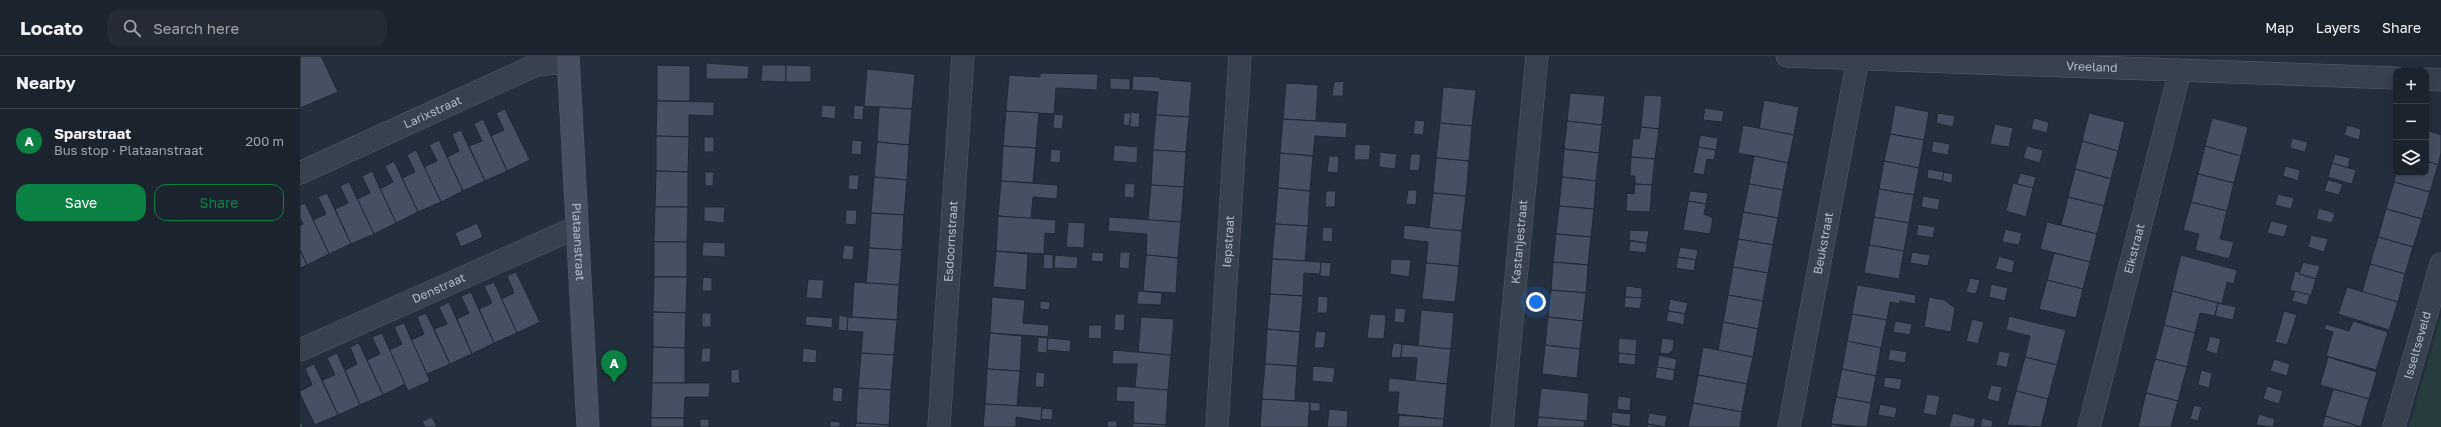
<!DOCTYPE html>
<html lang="en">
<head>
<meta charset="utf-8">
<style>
  :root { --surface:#1b232e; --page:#242b36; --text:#f1f3f6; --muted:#a0a4aa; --line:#39404a; --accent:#0b8043 }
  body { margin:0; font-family:"Golos Text",sans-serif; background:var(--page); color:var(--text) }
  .controls { position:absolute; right:12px; top:12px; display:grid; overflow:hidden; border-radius:8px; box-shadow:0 2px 10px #0003 }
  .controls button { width:36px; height:36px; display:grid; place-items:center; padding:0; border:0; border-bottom:1px solid var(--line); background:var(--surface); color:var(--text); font:20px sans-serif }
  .you { position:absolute; left:1236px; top:246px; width:14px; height:14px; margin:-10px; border:3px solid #fff; border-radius:50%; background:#1a73e8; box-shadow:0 0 0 6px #1a73e833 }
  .badge { display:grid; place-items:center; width:26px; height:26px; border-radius:50%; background:var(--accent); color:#fff; font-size:13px; font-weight:700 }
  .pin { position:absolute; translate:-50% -33px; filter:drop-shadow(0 1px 2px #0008) }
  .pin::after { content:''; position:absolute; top:21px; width:14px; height:12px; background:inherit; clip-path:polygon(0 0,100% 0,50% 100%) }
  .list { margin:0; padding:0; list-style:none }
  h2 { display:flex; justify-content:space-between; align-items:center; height:52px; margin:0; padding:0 16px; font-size:17px }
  h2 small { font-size:13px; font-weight:400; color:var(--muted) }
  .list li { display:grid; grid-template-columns:26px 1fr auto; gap:12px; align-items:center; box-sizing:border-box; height:64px; padding:0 16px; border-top:1px solid var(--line) }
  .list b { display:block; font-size:15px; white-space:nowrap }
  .list p { margin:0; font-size:13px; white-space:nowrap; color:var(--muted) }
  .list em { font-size:13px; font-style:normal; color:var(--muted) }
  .actions { display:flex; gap:8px; padding:12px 16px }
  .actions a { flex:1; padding:9px 0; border:1px solid var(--accent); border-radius:12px; text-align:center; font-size:14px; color:var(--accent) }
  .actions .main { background:var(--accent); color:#fff }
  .icon { flex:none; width:22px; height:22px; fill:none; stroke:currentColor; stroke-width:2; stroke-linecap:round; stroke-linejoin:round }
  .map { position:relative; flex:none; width:2141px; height:371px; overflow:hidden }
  header { display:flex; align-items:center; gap:24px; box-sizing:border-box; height:56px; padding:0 20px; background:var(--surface); border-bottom:1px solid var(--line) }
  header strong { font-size:19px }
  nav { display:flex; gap:22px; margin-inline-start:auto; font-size:14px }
  .search { width:280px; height:36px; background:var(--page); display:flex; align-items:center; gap:10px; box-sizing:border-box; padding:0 14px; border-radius:12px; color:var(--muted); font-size:15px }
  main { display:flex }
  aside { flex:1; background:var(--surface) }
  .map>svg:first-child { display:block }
  .green { fill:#263c3f }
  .building { fill:#455162; stroke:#1f2835 }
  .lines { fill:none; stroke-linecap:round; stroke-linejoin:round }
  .street-casing { stroke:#565f6c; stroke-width:23 }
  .secondary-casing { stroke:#565f6c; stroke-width:23 }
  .path { stroke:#44595c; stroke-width:2.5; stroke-dasharray:3 3; stroke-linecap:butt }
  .street { stroke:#38414e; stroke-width:22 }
  .secondary { stroke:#465061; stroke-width:22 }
  .labels { text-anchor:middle; stroke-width:3.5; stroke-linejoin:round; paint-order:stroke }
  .street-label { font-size:12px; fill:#b4bcc9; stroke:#1d2633 }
</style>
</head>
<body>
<header>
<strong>Locato</strong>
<div class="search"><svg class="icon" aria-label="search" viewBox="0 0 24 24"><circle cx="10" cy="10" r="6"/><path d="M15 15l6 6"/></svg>Search here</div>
<nav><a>Map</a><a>Layers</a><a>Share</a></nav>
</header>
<main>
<aside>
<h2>Nearby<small></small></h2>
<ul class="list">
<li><span class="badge">A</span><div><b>Sparstraat</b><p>Bus stop · Plataanstraat</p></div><em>200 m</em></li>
</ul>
<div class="actions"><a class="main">Save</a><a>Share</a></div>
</aside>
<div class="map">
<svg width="2141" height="371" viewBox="0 0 2141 371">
  <rect width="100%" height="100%" fill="#242f3e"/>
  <path class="green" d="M2141,260V371H2109Z"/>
  <g class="building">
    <path d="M0,0H21L38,36L0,52Z"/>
    <path d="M406,7L449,10L448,23H406Z"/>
    <path d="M357,9L390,10V45H357Z"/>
    <path d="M462,9H486V26L461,25Z"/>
    <path d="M486,9L511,10V26H486Z"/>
    <path d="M567,13L615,18L612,53L564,50Z"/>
    <path d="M740,17L796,18L798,20L797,34L756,32L754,58L706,55L709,19L740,21Z"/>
    <path d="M833,20L860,21V23L892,26L889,61L856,59L858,36L832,34Z"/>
    <path d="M810,22L830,23V34L810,33Z"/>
    <path d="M1044,25L1043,40H1032L1034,26Z"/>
    <path d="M986,27L1018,29L1016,65L983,63Z"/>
    <path d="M1143,31L1176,34L1172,70L1140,67Z"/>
    <path d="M1270,37L1305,40L1302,69L1267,65Z"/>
    <path d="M1344,39L1362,40L1359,73L1341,71Z"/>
    <path d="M1464,44L1499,51L1494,79L1459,73Z"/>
    <path d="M357,45L414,46V60L389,59V81L356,80Z"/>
    <path d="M522,49L536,50L535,63L521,61Z"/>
    <path d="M554,49L564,50L563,64L553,63Z"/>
    <path d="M1595,49L1629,56L1624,84L1590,78Z"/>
    <path d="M579,51L612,53L609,89L577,86Z"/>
    <path d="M1405,52L1424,55L1422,66L1403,64Z"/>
    <path d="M205,53L230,104L207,115L191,80L204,74L196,57Z"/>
    <path d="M706,55L739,57L736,92L703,90Z"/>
    <path d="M830,56L840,57L839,71H830Z"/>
    <path d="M824,57H831L829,70L823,69Z"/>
    <path d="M1638,57L1655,60L1653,71L1636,67Z"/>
    <path d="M1789,57L1825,66L1818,95L1782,85Z"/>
    <path d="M754,58L764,59L762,73L753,72Z"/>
    <path d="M856,59L889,61L886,96L853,94Z"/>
    <path d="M1734,62L1749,66L1747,77L1731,73Z"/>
    <path d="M1912,62L1948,71L1941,100L1905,90Z"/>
    <path d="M183,63L207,115L185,125L169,90L182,85L174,68Z"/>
    <path d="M983,63L1047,67L1046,82L1015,80L1013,100L980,97Z"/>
    <path d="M1115,64L1125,65L1123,79L1113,78Z"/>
    <path d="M1267,65L1302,69L1299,97L1264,93Z"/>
    <path d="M1140,67L1172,70L1169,105L1136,102Z"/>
    <path d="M1695,68L1713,72L1709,91L1690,88Z"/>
    <path d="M1443,69L1494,79L1488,107L1438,97Z"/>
    <path d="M2047,69L2061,73L2059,84L2044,79Z"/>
    <path d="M1341,71L1359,73L1355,103L1331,101L1333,82L1339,83Z"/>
    <path d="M161,74L185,125L163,135L147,101L159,95L152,78Z"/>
    <path d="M2126,74L2141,79V97L2138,109L2126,105Z"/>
    <path d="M1590,78L1624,84L1619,112L1584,105Z"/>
    <path d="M1400,79L1418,82L1416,94L1398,91Z"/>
    <path d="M356,80L389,81L388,116L356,115Z"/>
    <rect x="404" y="81" width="10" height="15"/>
    <path d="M1992,82L2008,86L2005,96L1990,92Z"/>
    <path d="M139,84L163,135L141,146L124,111L137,105L129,89Z"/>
    <path d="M552,84L562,85L561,99L551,98Z"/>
    <path d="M1633,85L1650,88L1648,99L1631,96Z"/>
    <path d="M1782,85L1818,95L1811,123L1775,113Z"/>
    <path d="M577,86L609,89L607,124L574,121Z"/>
    <path d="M1055,88L1071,89L1069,104H1054Z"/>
    <path d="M814,89L838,91L837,107L813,105Z"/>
    <path d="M703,90L736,92L733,127L701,125Z"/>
    <path d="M1727,90L1743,94L1740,107L1723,102Z"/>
    <path d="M1905,90L1941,100L1934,127L1898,118Z"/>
    <path d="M1398,91L1416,94L1414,104L1407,103L1404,119L1393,117Z"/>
    <path d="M751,93L761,94L760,107L750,106Z"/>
    <path d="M1264,93L1299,97L1296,125L1262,121Z"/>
    <path d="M116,94L141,146L118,156L102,122L115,116L107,99Z"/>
    <path d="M853,94L886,96L884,131L851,129Z"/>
    <path d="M1080,96L1097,98L1095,113L1079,111Z"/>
    <path d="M980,97L1013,100L1010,135L978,132Z"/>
    <path d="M1111,98H1121L1119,115L1109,114Z"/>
    <path d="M2035,98L2050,102L2048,112L2032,107Z"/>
    <path d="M1029,100H1039L1038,117L1027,116Z"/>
    <path d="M1454,100L1488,107L1483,134L1449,128Z"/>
    <path d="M1331,101L1355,103L1352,129L1335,128V120H1330Z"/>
    <path d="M1136,102L1169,105L1166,140L1133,137Z"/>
    <path d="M94,105L118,156L96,167L80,133L93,126L85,110Z"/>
    <path d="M1584,105L1619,112L1614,139L1579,133Z"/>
    <path d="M2126,105L2138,109L2130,136L2094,126L2096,117H2126Z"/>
    <path d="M2032,107L2056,114L2052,128L2028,121Z"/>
    <path d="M1985,110L2000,114L1998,125L1983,120Z"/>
    <path d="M1628,113L1644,116L1642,125L1627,122Z"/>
    <path d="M1775,113L1811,123L1804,150L1768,141Z"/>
    <path d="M72,115L96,167L74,178L57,143L70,137L62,120Z"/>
    <path d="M356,115L388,116V151H355Z"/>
    <path d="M405,116H414L413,130H405Z"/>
    <path d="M1644,116L1653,118L1652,127L1642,125Z"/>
    <path d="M1720,117L1736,121L1733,132L1717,128Z"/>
    <path d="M1898,118L1934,127L1927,155L1891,146Z"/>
    <path d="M549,119H559L558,134L548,133Z"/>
    <path d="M574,121L607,124L604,159L571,157Z"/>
    <path d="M1262,121L1296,125L1294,153L1259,150Z"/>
    <path d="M2028,124L2043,128L2039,139L2024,135Z"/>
    <path d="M701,125L758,129L757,143L733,141L731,163L698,160Z"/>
    <path d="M49,126L74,178L51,188L35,153L48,147L40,130Z"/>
    <path d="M2094,126L2130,136L2122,163L2086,153Z"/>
    <path d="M825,127L835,128L834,142L824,141Z"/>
    <path d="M1713,127L1733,132L1726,161L1706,155Z"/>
    <path d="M1335,128L1352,129L1350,156L1326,155L1327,137L1334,138Z"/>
    <path d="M1449,128L1483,134L1478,162L1443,156Z"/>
    <path d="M851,129L884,131L881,166L848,164Z"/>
    <path d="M978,132L1010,135L1008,170L975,168Z"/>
    <path d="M1579,133L1614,139L1609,167L1574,161Z"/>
    <path d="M1108,134H1117L1116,149L1106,148Z"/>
    <path d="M1026,135H1036L1035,151H1025Z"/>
    <path d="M1390,135L1408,137L1406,148L1388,145Z"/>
    <path d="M27,137L51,188L29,198L13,164L26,158L18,141Z"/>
    <path d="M1133,137L1166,140L1162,175L1129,172Z"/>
    <path d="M1978,138L1994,142L1991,153L1975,149Z"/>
    <path d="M1623,140L1640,143L1638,154L1621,151Z"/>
    <path d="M1768,141L1804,150L1797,178L1761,169Z"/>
    <path d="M1388,145L1406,148L1404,158L1413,162L1410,178L1383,174Z"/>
    <path d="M1891,146L1927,155L1920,183L1934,186L1929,203L1895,194L1899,178L1883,174Z"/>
    <path d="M5,147L29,198L7,209L0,194V170L3,168L0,162V149Z"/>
    <path d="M1259,150L1294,153L1291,181L1256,178Z"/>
    <path d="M355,151H388L387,186H354Z"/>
    <path d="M404,151H425L424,167L404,165Z"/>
    <path d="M2019,152L2035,157L2032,167L2016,163Z"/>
    <path d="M2086,153L2122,163L2113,191L2078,181Z"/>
    <path d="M546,154H557L556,169L545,168Z"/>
    <path d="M1443,156L1478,162L1473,189L1438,183Z"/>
    <path d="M571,157L604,159L602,194L569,192Z"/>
    <path d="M698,160L756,164L755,178L745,177L744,198L696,195Z"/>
    <path d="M809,161L881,166L878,202L846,199L847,178L808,175Z"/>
    <path d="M1574,161L1609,167L1604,195L1569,189Z"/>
    <path d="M1971,165L1988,169L1984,181L1967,177Z"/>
    <path d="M768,166L785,167L784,192L766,191Z"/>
    <path d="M1747,166L1797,178L1790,206L1740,193Z"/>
    <path d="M177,167L183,181L161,191L155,177Z"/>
    <path d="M975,168L1008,170L1005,205L972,203Z"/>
    <path d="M1618,168L1635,171L1633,182L1616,179Z"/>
    <path d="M1104,169L1162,175L1159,210L1126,207L1128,186L1103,183Z"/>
    <path d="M1023,171L1033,172L1032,186L1022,185Z"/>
    <path d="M1705,173L1722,177L1719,189L1702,186Z"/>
    <path d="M1330,174L1349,175L1347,187L1329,184Z"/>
    <path d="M1256,178L1291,181L1288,209L1253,206Z"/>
    <path d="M2011,179L2028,183L2024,196L2008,191Z"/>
    <path d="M2078,181L2113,191L2105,218L2070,208Z"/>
    <path d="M1438,183L1473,189L1468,217L1433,211Z"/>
    <path d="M1330,185L1347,187L1346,197L1329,195Z"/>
    <rect x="354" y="186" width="33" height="35"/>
    <path d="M403,186L425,187V201L402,200Z"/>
    <path d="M544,189L554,190L553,204L542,203Z"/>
    <path d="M1569,189L1604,195L1599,223L1564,217Z"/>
    <path d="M1380,191L1398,194L1396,204L1378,201Z"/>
    <path d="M569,192L602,194L599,229L566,227Z"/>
    <path d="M0,194L7,209L0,212Z"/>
    <path d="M696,195L728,198L726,234L693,231Z"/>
    <path d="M792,196L804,197L803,206L791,205Z"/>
    <path d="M820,196H830L829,213L819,212Z"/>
    <path d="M1612,196L1630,199L1628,210L1610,207Z"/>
    <path d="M1754,197L1790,206L1783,233L1747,224Z"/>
    <path d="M744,198L753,199V213L743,212Z"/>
    <path d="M755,199L778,201L777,213L754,212Z"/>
    <path d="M846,199L878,202L876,237L843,235Z"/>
    <path d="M1881,199L1937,214L1934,228L1927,226L1922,248L1872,235Z"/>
    <path d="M1699,200L1715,205L1712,217L1695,213Z"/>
    <path d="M1378,201L1396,204L1394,215L1376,212Z"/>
    <path d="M972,203L1021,206L1020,218L1004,217L1003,240L970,238Z"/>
    <path d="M1091,203L1111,204L1109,221L1090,218Z"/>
    <path d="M1021,206L1031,207L1030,221L1020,220Z"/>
    <path d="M1253,206L1288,209L1286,237L1251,234Z"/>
    <path d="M2003,206L2020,210L2016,223L1999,218Z"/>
    <path d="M1126,207L1159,210L1155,246L1122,243Z"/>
    <path d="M2070,208L2105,218L2098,246L2062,236Z"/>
    <path d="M1433,211L1468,217L1463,245L1428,239Z"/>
    <path d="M1995,215L2000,216L1999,218L2016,223L2011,240L1990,234Z"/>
    <path d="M216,216L240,266L217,277L201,243L214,237L207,220Z"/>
    <path d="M354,221H387L386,257L353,256Z"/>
    <path d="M403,221L412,222V235H402Z"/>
    <path d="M1670,222L1680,224L1676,238L1666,236Z"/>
    <path d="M508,223L524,224L522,243L506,242Z"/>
    <path d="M1747,224L1783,233L1776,262L1739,253Z"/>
    <path d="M194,226L217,277L194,287L179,253L192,247L184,230Z"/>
    <path d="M554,226L599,229L597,264L552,261Z"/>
    <path d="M1691,228L1708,232L1705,245L1689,241Z"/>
    <path d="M1557,229L1616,239L1615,248L1600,245V248L1590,246L1587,264L1552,258Z"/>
    <path d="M1326,230L1342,232V242L1325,241Z"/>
    <path d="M2047,231L2098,246L2089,274L2038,258Z"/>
    <path d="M1251,234L1286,237L1283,265L1248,261Z"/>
    <path d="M838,235L862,237L861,249L837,248Z"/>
    <path d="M1872,235L1918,247L1915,260L1900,257L1895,277L1864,269Z"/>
    <path d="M1995,235L2010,239L2007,249L1992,245Z"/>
    <path d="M171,236L194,287L172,298L157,263L169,257L161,240Z"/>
    <path d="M970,238L1003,240L1000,276L967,273Z"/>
    <path d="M1428,239L1463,245L1458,273L1423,266Z"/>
    <path d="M1018,240L1028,241L1027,257H1017Z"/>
    <path d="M692,241L725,244L723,267L749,269L748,281L690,277Z"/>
    <path d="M1325,241L1342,242L1340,253L1324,251Z"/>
    <path d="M1629,241L1644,244L1655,252L1651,276L1624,271Z"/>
    <path d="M1370,243L1388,247L1385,258L1368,255Z"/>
    <path d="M740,245L750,246L749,254L740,253Z"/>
    <path d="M149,246L172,298L150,308L134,273L147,268L139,251Z"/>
    <path d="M1918,247L1936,251L1933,264L1915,260Z"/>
    <path d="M1095,252L1106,253L1104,267L1094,266Z"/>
    <path d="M1121,254L1154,257L1151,293L1118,290Z"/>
    <path d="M1368,255L1385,258L1384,269L1366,265Z"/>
    <path d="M1984,255L1997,259L1987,289L1975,286Z"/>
    <path d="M353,256L386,257L385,292L353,291Z"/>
    <path d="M126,257L150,308L127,318L111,284L124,278L117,261Z"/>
    <rect x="402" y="257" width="9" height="14"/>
    <path d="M815,258H825L824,275L814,274Z"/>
    <path d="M1070,258L1086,259L1084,283L1067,282Z"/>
    <path d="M1552,258L1587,264L1581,292L1547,285Z"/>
    <path d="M539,259L548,261L547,275L538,274Z"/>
    <path d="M506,260L533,262L532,272L505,269Z"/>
    <path d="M1709,260L1766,274L1757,309L1725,301L1730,280L1706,274Z"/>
    <path d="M548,261L597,264L594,299L561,297L563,276L547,275Z"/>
    <path d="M841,261L874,263L871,299L838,296Z"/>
    <path d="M1248,261L1283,265L1280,293L1245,289Z"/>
    <path d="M1672,263L1684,266L1678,288L1666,285Z"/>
    <path d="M1595,265L1612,268L1610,279L1593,276Z"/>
    <path d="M2053,265L2088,276L2076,314L2026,300L2033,276L2024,273L2026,268L2049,275Z"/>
    <path d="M1423,266L1458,273L1453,301L1418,294Z"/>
    <path d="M104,267L130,325L108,335L89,294L102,288L94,271Z"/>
    <path d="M789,269H802L801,283L788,282Z"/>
    <path d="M1864,269L1895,277L1887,311L1855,303Z"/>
    <path d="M967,273L1000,276L997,310L965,308Z"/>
    <path d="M1016,275L1026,276L1024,292H1014Z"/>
    <path d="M82,277L105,328L83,339L67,304L80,298L72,281Z"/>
    <path d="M690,277L722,280L720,315L687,313Z"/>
    <path d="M1910,280L1921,283L1917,298L1906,295Z"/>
    <path d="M738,281L748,282L747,297L737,296Z"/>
    <path d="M748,282L771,284L770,296L747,294Z"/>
    <path d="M1319,282L1337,284L1336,299L1318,297Z"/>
    <path d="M1362,282L1374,284L1373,294L1368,298L1360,297Z"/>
    <path d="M1547,285L1581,292L1576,320L1542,313Z"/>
    <path d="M59,287L83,339L60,349L45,314L57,308L50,291Z"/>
    <path d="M1093,287L1102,288L1101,302L1091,301Z"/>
    <path d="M1102,288L1151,293L1147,328L1115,325L1117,302L1101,301Z"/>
    <path d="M1245,289L1280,293L1277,322L1242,318Z"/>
    <path d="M353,291L385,292V327H352Z"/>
    <path d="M1403,291L1453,301L1447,328L1398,319Z"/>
    <path d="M402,292H411L410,306H401Z"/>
    <path d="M503,292L517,294L516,307L502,306Z"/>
    <path d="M1590,293L1607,296L1605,307L1588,304Z"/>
    <path d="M813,294L871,299L868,334L835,332L837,308H812Z"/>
    <path d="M1699,295L1710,297L1707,312L1696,309Z"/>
    <path d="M37,297L60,349L38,359L22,324L35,319L27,302Z"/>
    <path d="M561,297L594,299L591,334L558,332Z"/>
    <path d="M1319,297L1336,299L1335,309L1318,307Z"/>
    <path d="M1359,299L1377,303L1375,314L1357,311Z"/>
    <path d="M1725,301L1757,309L1748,343L1716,335Z"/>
    <path d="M2028,301L2077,316L2069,343L2020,329Z"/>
    <path d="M1855,303L1887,311L1878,345L1846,337Z"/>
    <path d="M1974,303L1990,308L1987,320L1970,315Z"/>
    <path d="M14,308L38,359L15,369L0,338V335L12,329L5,312Z"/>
    <path d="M965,308L997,310L995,345L962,343Z"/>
    <path d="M1013,310L1035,312L1033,327L1012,325Z"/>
    <path d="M1357,311L1375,314L1373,325L1355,322Z"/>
    <path d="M439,313L440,327H431V314Z"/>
    <path d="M687,313L720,315L717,350L685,348Z"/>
    <path d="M1542,313L1576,320L1571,347L1536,341Z"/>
    <path d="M1901,314L1912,317L1909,332L1898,329Z"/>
    <path d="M736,316L745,317L744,331H735Z"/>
    <path d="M1398,319L1447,328L1442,356L1393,347Z"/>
    <path d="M1585,321L1602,323L1600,334L1583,331Z"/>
    <path d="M1089,322L1147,328L1144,363L1097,358L1099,336H1088Z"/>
    <path d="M352,327H410L409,341H385L384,362H351Z"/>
    <path d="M1691,329L1702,331L1699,346L1687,343Z"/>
    <path d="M817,330L868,334L866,369L833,367L834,346L816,345Z"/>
    <path d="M1967,330L1983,335L1979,348L1963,343Z"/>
    <path d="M533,331L543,332L542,346L532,345Z"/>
    <path d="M558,332L591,334L589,369L556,367Z"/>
    <path d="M1241,332L1289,337L1287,365L1238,361Z"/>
    <path d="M2033,333L2069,343L2061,371L2025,360Z"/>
    <path d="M1716,335L1748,343L1741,371L1707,369Z"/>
    <path d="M1846,337L1878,345L1871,371H1838Z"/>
    <path d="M1627,338L1640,340L1636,360L1623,357Z"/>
    <path d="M1318,340L1331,342L1330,355L1317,353Z"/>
    <path d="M1536,341L1571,347L1567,371L1531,368Z"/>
    <path d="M962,343L1010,346L1008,371H960Z"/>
    <path d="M1010,346L1020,347V355H1010Z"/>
    <path d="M1393,347L1442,356L1440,371H1388Z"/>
    <path d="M685,348L742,351L741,365L716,361V371H683Z"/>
    <path d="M1580,348L1597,352L1595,362L1578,359Z"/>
    <path d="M1894,349L1902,351L1898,365L1890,363Z"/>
    <path d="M742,352L753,353L752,364L741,363Z"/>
    <path d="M1029,353L1048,355L1047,371H1027Z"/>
    <path d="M1312,356L1331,358L1330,371L1311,368Z"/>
    <path d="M1349,357L1367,360L1365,371L1347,368Z"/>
    <path d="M1653,357L1676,363L1674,371H1649Z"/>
    <path d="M1959,358L1975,363L1973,371L1956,369Z"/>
    <path d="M1099,359L1144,363L1143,371H1098Z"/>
    <path d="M2025,360L2061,371H2022Z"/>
    <path d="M132,361L137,371H125L122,365Z"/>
    <path d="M1238,361L1285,365L1284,371H1237Z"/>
    <rect x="351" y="362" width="33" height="9"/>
    <path d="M1682,362L1693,365L1692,371H1680Z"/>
    <rect x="400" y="363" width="9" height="8"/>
    <path d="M530,365L540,366V371H530Z"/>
    <path d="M808,365H817V371H807Z"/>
    <path d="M556,367L589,369V371H555Z"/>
    <path d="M833,367L866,369V371H832Z"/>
    <path d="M1311,368L1330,371H1311Z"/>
    <path d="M1347,368L1365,371H1347Z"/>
    <path d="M1531,368L1547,371H1531Z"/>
  </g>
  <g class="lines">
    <defs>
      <g id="street">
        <path id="s1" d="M1487,0L2096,22"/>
        <path d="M2126,23L2141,24"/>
        <path id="s2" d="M0,117L236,9L268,6"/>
        <path id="s3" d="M0,294L277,171"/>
        <path id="s4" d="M639,371L663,0"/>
        <path id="s5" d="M917,371L940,0"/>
        <path id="s6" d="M1202,371L1237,0"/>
        <path id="s7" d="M1489,371L1558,3"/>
        <path id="s8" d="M1789,371L1880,15"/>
        <path id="s9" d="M2094,371L2141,208"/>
      </g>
      <g id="secondary">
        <path id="s10" d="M268,0L288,371"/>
      </g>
    </defs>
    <use href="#street" class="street-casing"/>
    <use href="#secondary" class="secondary-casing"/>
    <path class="path" d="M0,368L1,371"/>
    <use href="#street" class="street"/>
    <use href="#secondary" class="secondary"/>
  </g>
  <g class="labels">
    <g class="street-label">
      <text dy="4" stroke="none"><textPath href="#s1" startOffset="305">Vreeland</textPath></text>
      <text dy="4" stroke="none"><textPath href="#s2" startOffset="146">Larixstraat</textPath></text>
      <text dy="4" stroke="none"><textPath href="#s6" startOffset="186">Kastanjestraat</textPath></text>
      <text dy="4" stroke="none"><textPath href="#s10" startOffset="186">Plataanstraat</textPath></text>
      <text dy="4" stroke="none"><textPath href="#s4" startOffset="186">Esdoornstraat</textPath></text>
      <text dy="4" stroke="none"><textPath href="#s5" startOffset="186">Iepstraat</textPath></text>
      <text dy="4" stroke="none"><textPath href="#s7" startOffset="187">Beukstraat</textPath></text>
      <text dy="4" stroke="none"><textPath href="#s8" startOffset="184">Eikstraat</textPath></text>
      <text dy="4" stroke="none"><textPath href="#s3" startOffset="152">Denstraat</textPath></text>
      <text dy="4" stroke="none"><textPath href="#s9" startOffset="85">Isseltseveld</textPath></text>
    </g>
  </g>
</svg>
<div class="controls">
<button>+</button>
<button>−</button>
<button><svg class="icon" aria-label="layers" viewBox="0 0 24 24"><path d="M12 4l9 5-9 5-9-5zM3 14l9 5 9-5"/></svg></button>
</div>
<div class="you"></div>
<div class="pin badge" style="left:314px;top:327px">A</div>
</div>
</main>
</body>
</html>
